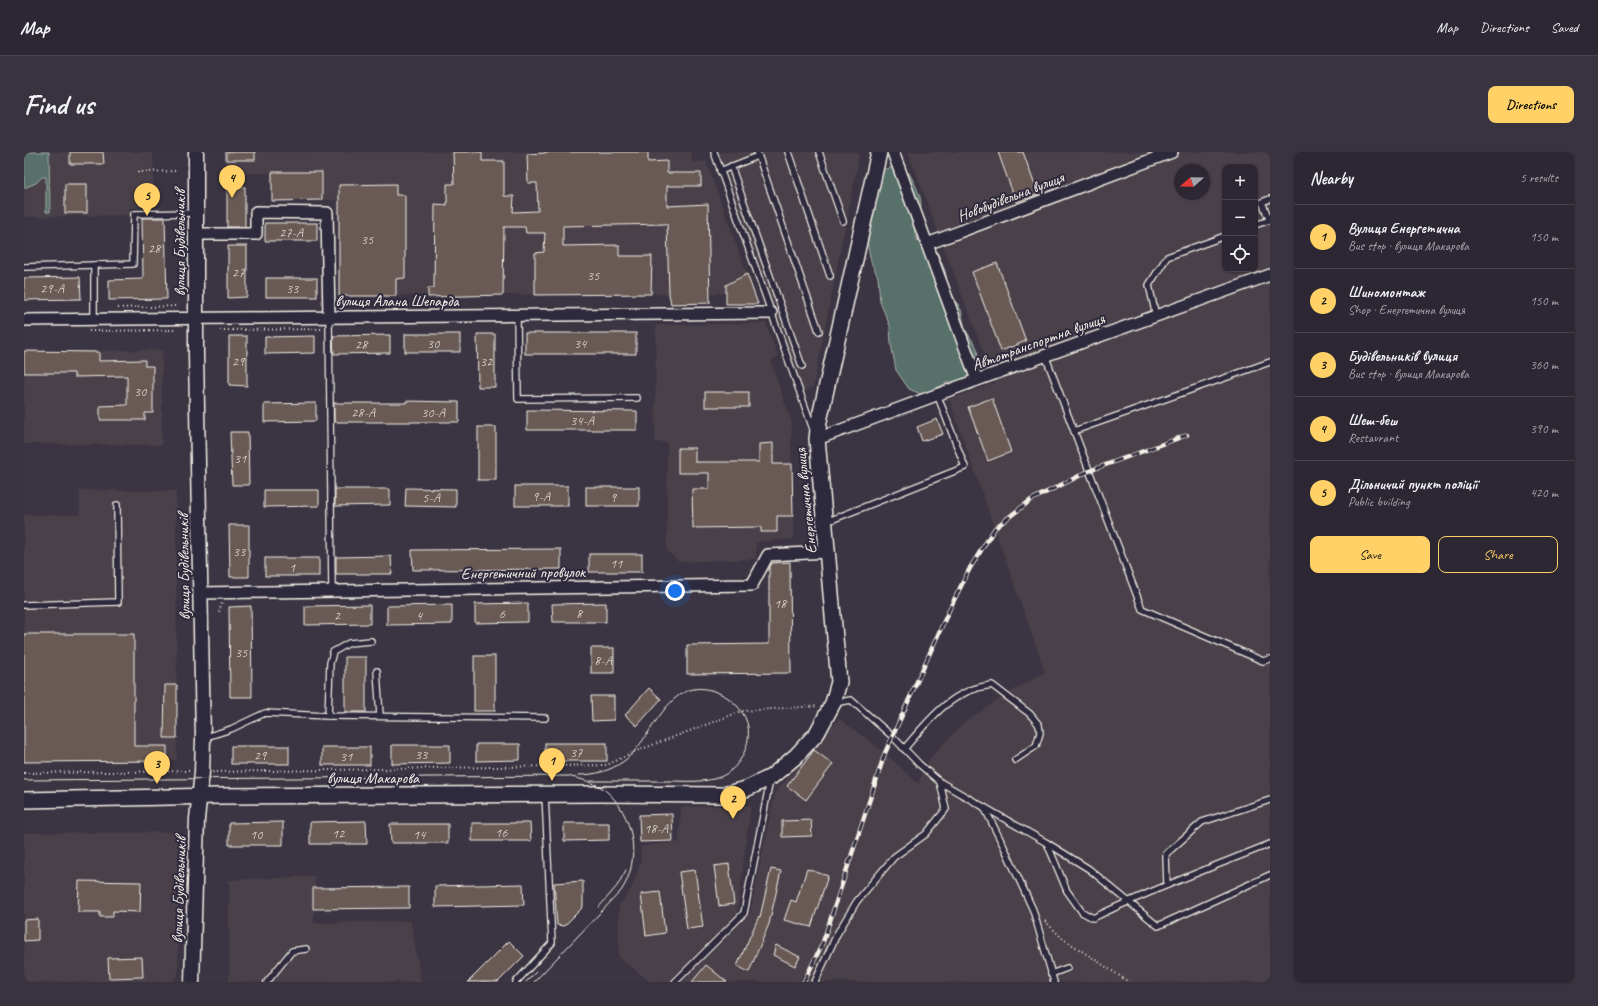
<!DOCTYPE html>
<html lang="en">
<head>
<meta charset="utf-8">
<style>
  :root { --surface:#2c2732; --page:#38333e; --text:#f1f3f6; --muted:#a6a5ac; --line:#48444d; --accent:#ffd166 }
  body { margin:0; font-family:Caveat,sans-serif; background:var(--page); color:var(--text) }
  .controls { position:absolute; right:12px; top:12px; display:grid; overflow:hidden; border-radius:8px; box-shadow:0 1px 3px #0004 }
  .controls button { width:36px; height:36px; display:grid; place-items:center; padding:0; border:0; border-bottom:1px solid var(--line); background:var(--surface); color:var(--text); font:20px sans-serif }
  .compass { position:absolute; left:1150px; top:12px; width:36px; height:36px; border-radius:50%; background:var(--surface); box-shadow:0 1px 3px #0004; rotate:250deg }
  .you { position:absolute; left:651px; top:439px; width:14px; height:14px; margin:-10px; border:3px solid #fff; border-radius:50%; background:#1a73e8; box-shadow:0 0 0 6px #1a73e833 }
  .badge { display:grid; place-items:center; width:26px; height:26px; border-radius:50%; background:var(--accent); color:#111; font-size:13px; font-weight:700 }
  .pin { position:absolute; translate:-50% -33px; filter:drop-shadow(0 1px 2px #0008) }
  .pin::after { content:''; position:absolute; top:21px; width:14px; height:12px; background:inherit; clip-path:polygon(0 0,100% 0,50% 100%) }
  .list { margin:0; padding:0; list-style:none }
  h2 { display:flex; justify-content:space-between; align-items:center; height:52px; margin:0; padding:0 16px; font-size:17px }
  h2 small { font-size:13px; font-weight:400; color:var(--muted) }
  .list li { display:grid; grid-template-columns:26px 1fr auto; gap:12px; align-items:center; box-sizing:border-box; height:64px; padding:0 16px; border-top:1px solid var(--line) }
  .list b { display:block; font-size:15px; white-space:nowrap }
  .list p { margin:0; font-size:13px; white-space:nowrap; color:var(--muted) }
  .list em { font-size:13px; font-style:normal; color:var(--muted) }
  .actions { display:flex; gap:8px; padding:12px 16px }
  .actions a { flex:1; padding:9px 0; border:1px solid var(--accent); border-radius:8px; text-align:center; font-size:14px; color:var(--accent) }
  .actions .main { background:var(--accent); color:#111 }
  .icon { flex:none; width:22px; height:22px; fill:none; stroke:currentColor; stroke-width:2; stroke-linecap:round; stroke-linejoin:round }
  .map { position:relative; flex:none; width:1246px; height:830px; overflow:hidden; border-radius:8px }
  header { display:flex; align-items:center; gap:24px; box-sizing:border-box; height:56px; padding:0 20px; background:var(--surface); border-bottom:1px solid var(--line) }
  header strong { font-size:19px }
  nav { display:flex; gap:22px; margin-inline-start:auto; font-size:14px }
  .intro { display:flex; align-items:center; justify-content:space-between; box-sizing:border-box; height:96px; padding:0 24px }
  h1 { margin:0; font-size:28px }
  .button { padding:10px 18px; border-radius:8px; background:var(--accent); color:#111; font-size:14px; font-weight:700 }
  main { display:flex; gap:24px; padding:0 24px }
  aside { flex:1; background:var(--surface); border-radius:8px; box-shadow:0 1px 3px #0004 }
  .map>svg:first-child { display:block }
  .built { fill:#493f48; fill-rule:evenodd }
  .green { fill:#596f6a; stroke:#a6b0a9 }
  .building { fill:#695a57; stroke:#f4f1e8 }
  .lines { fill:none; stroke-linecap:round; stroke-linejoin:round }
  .service-casing { stroke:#f4f1e8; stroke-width:8 }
  .minor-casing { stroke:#f4f1e8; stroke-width:14 }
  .tertiary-casing { stroke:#f4f1e8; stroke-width:17 }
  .secondary-casing { stroke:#f4f1e8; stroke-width:18 }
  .path { stroke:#f4f1e8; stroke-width:2; stroke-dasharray:1 3; stroke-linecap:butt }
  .service { stroke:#2f2a3d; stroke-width:5.5 }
  .minor { stroke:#2f2a3d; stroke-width:11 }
  .tertiary { stroke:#2f2a3d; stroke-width:14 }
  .secondary { stroke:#2f2a3d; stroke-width:15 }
  .tram { stroke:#f4f1e8; stroke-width:1 }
  .rail-casing { stroke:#f4f1e8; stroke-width:4.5 }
  .rail { stroke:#2f2a3d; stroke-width:3; stroke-dasharray:9; stroke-linecap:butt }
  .labels { text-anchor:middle; stroke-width:4; stroke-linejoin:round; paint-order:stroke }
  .number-label { font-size:14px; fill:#d1cbc4 }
  .street-label { font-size:16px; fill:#f4f1e8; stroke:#2f2a3d }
</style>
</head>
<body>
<header>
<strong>Map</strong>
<nav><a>Map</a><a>Directions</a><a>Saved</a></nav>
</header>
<div class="intro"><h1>Find us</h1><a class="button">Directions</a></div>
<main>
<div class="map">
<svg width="1246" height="830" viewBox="0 0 1246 830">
  <rect width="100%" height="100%" fill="#3b3442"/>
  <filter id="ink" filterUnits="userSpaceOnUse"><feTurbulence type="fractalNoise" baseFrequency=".025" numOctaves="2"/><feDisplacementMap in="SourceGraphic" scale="8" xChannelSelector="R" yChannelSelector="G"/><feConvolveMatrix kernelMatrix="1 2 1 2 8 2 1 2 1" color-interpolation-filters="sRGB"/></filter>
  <g filter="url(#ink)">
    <g class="built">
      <path d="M0,0H129L130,55L106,56V63L0,65Z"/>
      <path d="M202,0H667L668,10L682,9L734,152H702L701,141L686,142V151L647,152L645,142L315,144L314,48L248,49L247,21L201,22Z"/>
      <path d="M695,0H834L835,5L789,236L779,239Z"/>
      <path d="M884,0H1246V827L1238,830H658L726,761L751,640L815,566L855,596L894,631L905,607L938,572L976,546L1021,520L925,247L971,231ZM1201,15H1231V117H1201ZM1156,18H1180V42H1156Z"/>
      <path d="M742,171L754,204L747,210L768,271L767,290L770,387L732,390V407L655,410L643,399V290H631L632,173Z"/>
      <path d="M138,198V293L0,292V221H50L51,199Z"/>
      <path d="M56,338L152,339L153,608L0,610V363H56Z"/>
      <path d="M727,653L713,762L644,830H626L595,805V754L607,737L613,722L617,707V694L655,690L657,655Z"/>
      <path d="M155,680L154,822L148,830H0V681Z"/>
      <path d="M291,724L290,771L387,769L397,830H205V728Z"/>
    </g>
    <g class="green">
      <path d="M0,0H25L26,60H22V25H18L12,31L0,36Z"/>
      <path d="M869,15L885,21C890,31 897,42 897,53C897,59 892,65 891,71C888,91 899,96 914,102L921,119L924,135L937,158L941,177L953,196L954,211L948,224L936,229L924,230L913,237L899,243L885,237L872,218L867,192L866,174L856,150L854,125L847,110L842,84L858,18Z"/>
    </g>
    <g class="building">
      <path d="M46,0H79L80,12H46Z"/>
      <rect x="202" y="0" width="29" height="8"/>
      <path d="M429,0H458V9H480V44H490L489,60L514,59L513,31H504L503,2L521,1V0H624V10L643,9V21H677V34H643V54L684,52L686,151L647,152L645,142L643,72L539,74V94L595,93V104H628L627,142L511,143V101L520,100L521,81H502L501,75H480L479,143L404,145V136H410L411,52L423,53V32H430Z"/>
      <path d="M974,0H999L1014,42L992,50Z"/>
      <path d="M248,20H298V48L248,49Z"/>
      <rect x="41" y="32" width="22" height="29"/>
      <path d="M372,32V43H381V126L372,127V144H315V33Z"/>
      <rect x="203" y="35" width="18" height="40"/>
      <path d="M118,66H141L143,147L85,148V128L119,127Z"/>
      <rect x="241" y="71" width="52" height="18"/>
      <path d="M204,94H223V145L204,146Z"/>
      <path d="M973,111L1002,189L977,199L948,120Z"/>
      <path d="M723,122L734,152H702V133Z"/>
      <path d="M56,125L57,147L0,148V126Z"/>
      <rect x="242" y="126" width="51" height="19"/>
      <rect x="501" y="181" width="111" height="21"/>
      <rect x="381" y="182" width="55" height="18"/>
      <path d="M453,182H471V235H454Z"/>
      <path d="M366,183V201L310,202L309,184Z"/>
      <path d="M205,184H223V234L205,233Z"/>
      <path d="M291,184V201L241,202V185Z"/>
      <path d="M0,199L75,200V209L121,208V214H129V261H121V268H76V254L103,253V224L50,225V221H0Z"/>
      <rect x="681" y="240" width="44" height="15"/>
      <path d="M968,246L987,300L964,309L944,255Z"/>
      <path d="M382,249L435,250V270H310V251H382Z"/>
      <path d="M292,251V269L240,270V252Z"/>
      <path d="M503,258L613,259V278H503Z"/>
      <path d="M913,267L919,282L898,289L893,275Z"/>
      <rect x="454" y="275" width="18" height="53"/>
      <path d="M206,280H224L225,333H208Z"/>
      <path d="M749,291V312H768L769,364H753V380H737V375L669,376L668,337H685V321H654V296H671V310H735V292Z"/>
      <rect x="491" y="334" width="53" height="20"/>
      <rect x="562" y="335" width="53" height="19"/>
      <path d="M382,336L432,337V355L381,354Z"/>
      <path d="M311,337H366V353L311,354Z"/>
      <path d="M240,338H295V354L240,355Z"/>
      <path d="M205,373H225V425H206Z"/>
      <path d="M537,397V417L389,418L388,398Z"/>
      <rect x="565" y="402" width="53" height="18"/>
      <path d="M367,404L368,422H312V405Z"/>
      <rect x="241" y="406" width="54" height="18"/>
      <path d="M766,410L767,521L663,522V493L745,492V417L748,411Z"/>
      <path d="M504,451V470L451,471V452Z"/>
      <path d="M582,451V470H529L528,452Z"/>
      <path d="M346,453V472L281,473V454Z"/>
      <path d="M428,453V472L363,473V454Z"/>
      <path d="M227,454L228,545H206L205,455Z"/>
      <path d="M0,482H110V594H143V609L0,610Z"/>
      <rect x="567" y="496" width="23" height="25"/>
      <rect x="450" y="504" width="21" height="55"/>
      <rect x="321" y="505" width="21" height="55"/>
      <path d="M141,533H153V586H140Z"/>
      <path d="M625,536L637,547L613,574L601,563Z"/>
      <path d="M567,544H590V568L568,569Z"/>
      <rect x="521" y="591" width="62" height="18"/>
      <path d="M452,592H496V608L452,609Z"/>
      <path d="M368,593H426V611L368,612Z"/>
      <rect x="207" y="594" width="58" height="18"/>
      <rect x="298" y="595" width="48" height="18"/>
      <path d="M790,598L809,612L782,648L763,634Z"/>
      <path d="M648,662L649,689L616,690L615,663Z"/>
      <path d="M787,668L788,684L758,685V669Z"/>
      <path d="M342,669L343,692H286V670Z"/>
      <path d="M259,670V693H205V671Z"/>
      <path d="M448,671H506L507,689H448Z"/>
      <path d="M540,671H585V688L540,689Z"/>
      <path d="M366,672H424V691H367Z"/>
      <path d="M705,712L710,752L695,754L690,714Z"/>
      <path d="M747,717L757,719L745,772L725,820L713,814L735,764L736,765Z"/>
      <path d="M783,717L804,724L787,775L760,768L767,748L772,750Z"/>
      <path d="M671,718L679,775L663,777L655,720Z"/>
      <path d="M55,729L117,730L116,760L89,759V765H76V760H54Z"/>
      <path d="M559,729V755L540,774L533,773L530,731Z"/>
      <path d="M499,732L500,753L411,755V734Z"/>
      <path d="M385,735V756L289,757V736Z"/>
      <path d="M636,740L641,781L622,784L617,742Z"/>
      <path d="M14,767V788L0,789V768Z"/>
      <path d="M485,789L500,804L474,830H444Z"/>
      <path d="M752,793L776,805L771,814L749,803Z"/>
      <path d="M118,805L119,825L85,826L84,806Z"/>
      <path d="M682,813L703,830H668Z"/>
    </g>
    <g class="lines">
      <defs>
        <g id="service">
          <path d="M690,0L789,277"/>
          <path d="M733,0L795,179"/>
          <path d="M764,0L806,124"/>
          <path d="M795,0L819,69"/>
          <path d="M707,14L778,214"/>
          <path d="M696,19L734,4"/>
          <path d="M1245,67L1238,50L1246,47"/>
          <path d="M1231,73L1246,68"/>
          <path d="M0,115L109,112L110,62L172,61"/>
          <path d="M493,163L494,247L613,246"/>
          <path d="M1132,164L1125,133L1143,105L1201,84"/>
          <path d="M305,165L308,439"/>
          <path d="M70,167V113"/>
          <path d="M1021,203L1118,457L1239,509L1246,507"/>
          <path d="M1050,279L1246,210"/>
          <path d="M802,370L941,315L913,242"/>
          <path d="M0,453L94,450L93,353"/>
          <path d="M353,519L356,564"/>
          <path d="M811,551L827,548L869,585L895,612L916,630L1023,691L1065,717L1134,774L1246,723"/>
          <path d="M304,564L306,511L309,500L325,491L347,489"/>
          <path d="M179,586L207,577L241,561L304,564L521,566"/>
          <path d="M880,597C905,568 928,537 968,533L1006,562L1015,573L1016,581L1012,594L991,608"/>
          <path d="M960,655L982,699L1009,758L1030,830"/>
          <path d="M1023,691L1043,739L1058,760L1069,766C1126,738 1186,716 1246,692"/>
          <path d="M1143,733L1142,702L1178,670L1246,648"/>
          <path d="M1027,822L1043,816"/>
          <path d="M243,830L268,799L282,797"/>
          <path d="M492,830L528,791L521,643"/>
          <path d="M651,830L720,761L746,628"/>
          <path d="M791,830L813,782L833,749L870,705L902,682L922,657L916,630"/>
        </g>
        <g id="minor">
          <path d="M869,0L953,228"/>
          <path d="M172,82H232V60L303,61L305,165"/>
          <path d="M903,92L1148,0"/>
          <path d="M0,168L747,161"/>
          <path d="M793,287L953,228L1246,123"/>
          <path d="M176,441L728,433L744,403L804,400"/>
        </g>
        <path id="tertiary" d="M168,830L173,667L178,620L179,587L172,201V0"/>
        <path id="secondary" d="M0,648L195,644L576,642L699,643L722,637L747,625L772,604L793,581L809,551L815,530L793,287L795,269L855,0"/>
      </defs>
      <use href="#service" class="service-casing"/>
      <use href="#minor" class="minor-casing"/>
      <use href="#tertiary" class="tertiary-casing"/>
      <use href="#secondary" class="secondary-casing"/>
      <g class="path">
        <path d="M114,20L153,19"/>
        <path d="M94,156L153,154"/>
        <path d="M196,178L299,177"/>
        <path d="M65,179L153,178"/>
        <path d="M195,460L198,451"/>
        <path d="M189,620L583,613L610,600L718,559L794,554"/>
        <path d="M0,621L167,619"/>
        <path d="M1021,769L1038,786L1105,830"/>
      </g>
      <use href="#service" class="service"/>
      <use href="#minor" class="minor"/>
      <use href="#tertiary" class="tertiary"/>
      <use href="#secondary" class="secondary"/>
      <g class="tram">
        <path d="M554,623C571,623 586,619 600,609C632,585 645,515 699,543C711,549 722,562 724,575C727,595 714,618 696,625C680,631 662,629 645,629C618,629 592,629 566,629"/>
        <path d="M0,628L543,624C557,627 570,630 581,638C610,662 618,708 597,739L510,830"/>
        <path d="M575,755L593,734L602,718"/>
        <path d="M502,830L512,820"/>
      </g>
      <defs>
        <path id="rail" d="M780,830L799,790L861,601L926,456L946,416L971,376L1007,348L1065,319L1163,283"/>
      </defs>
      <use href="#rail" class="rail-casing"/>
      <use href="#rail" class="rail"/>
    </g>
  </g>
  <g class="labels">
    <g class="number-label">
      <text x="267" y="85">27-А</text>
      <text x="343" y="92">35</text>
      <text x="130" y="101">28</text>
      <text x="214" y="125">27</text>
      <text x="569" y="128">35</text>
      <text x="28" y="141">29-А</text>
      <text x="268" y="141">33</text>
      <text x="409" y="196">30</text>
      <text x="556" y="196">34</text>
      <text x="337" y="197">28</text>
      <text x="214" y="214">29</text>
      <text x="462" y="214">32</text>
      <text x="116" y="244">30</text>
      <text x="339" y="265">28-А</text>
      <text x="409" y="265">30-А</text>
      <text x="558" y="273">34-А</text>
      <text x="216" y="311">31</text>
      <text x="517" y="349">9-А</text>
      <text x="407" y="350">5-А</text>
      <text x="589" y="350">9</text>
      <text x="215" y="404">33</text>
      <text x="592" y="416">11</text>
      <text x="268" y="420">1</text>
      <text x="756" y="456">18</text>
      <text x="478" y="466">6</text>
      <text x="555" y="466">8</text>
      <text x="313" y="468">2</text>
      <text x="395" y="468">4</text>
      <text x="217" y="505">35</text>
      <text x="579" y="513">8-А</text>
      <text x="552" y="605">37</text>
      <text x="397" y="607">33</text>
      <text x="236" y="608">29</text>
      <text x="322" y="609">31</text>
      <text x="632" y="681">18-А</text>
      <text x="477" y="685">16</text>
      <text x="314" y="686">12</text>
      <text x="232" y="687">10</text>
      <text x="395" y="687">14</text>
    </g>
    <g class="street-label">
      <text transform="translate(986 44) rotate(-21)" y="6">Новобудівельна вулиця</text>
      <text transform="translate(155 91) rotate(-90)" y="6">вулиця Будівельників</text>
      <text x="373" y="154">вулиця Алана Шепарда</text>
      <text transform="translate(1014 189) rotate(-20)" y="6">Автотранспортна вулиця</text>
      <text transform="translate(781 349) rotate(-96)" y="6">Енергетична вулиця</text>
      <text transform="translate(159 415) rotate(-91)" y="6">вулиця Будівельників</text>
      <text transform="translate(499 420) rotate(-1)" y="6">Енергетичний провулок</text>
      <text x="349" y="631">вулиця Макарова</text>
      <text transform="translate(154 738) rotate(-88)" y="6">вулиця Будівельників</text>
    </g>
  </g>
</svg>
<div class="controls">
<button>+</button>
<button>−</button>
<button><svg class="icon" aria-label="locate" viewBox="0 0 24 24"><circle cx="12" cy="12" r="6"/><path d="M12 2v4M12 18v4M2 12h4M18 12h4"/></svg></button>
</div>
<svg class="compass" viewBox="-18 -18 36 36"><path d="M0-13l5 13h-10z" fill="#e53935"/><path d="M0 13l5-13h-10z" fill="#a6a5ac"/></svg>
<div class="you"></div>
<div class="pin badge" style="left:528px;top:629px">1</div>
<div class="pin badge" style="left:709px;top:667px">2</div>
<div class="pin badge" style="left:133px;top:632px">3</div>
<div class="pin badge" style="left:208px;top:46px">4</div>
<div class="pin badge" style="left:123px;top:64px">5</div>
</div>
<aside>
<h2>Nearby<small>5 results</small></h2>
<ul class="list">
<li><span class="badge">1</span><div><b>Вулиця Енергетична</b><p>Bus stop · вулиця Макарова</p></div><em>150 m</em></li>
<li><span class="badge">2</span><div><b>Шиномонтаж</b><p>Shop · Енергетична вулиця</p></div><em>150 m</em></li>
<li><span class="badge">3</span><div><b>Будівельників вулиця</b><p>Bus stop · вулиця Макарова</p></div><em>360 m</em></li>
<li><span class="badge">4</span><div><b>Шеш-беш</b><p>Restaurant</p></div><em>390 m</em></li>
<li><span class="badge">5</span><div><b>Дільничий пункт поліції</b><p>Public building</p></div><em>420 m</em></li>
</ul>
<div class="actions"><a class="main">Save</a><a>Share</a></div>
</aside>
</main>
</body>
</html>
